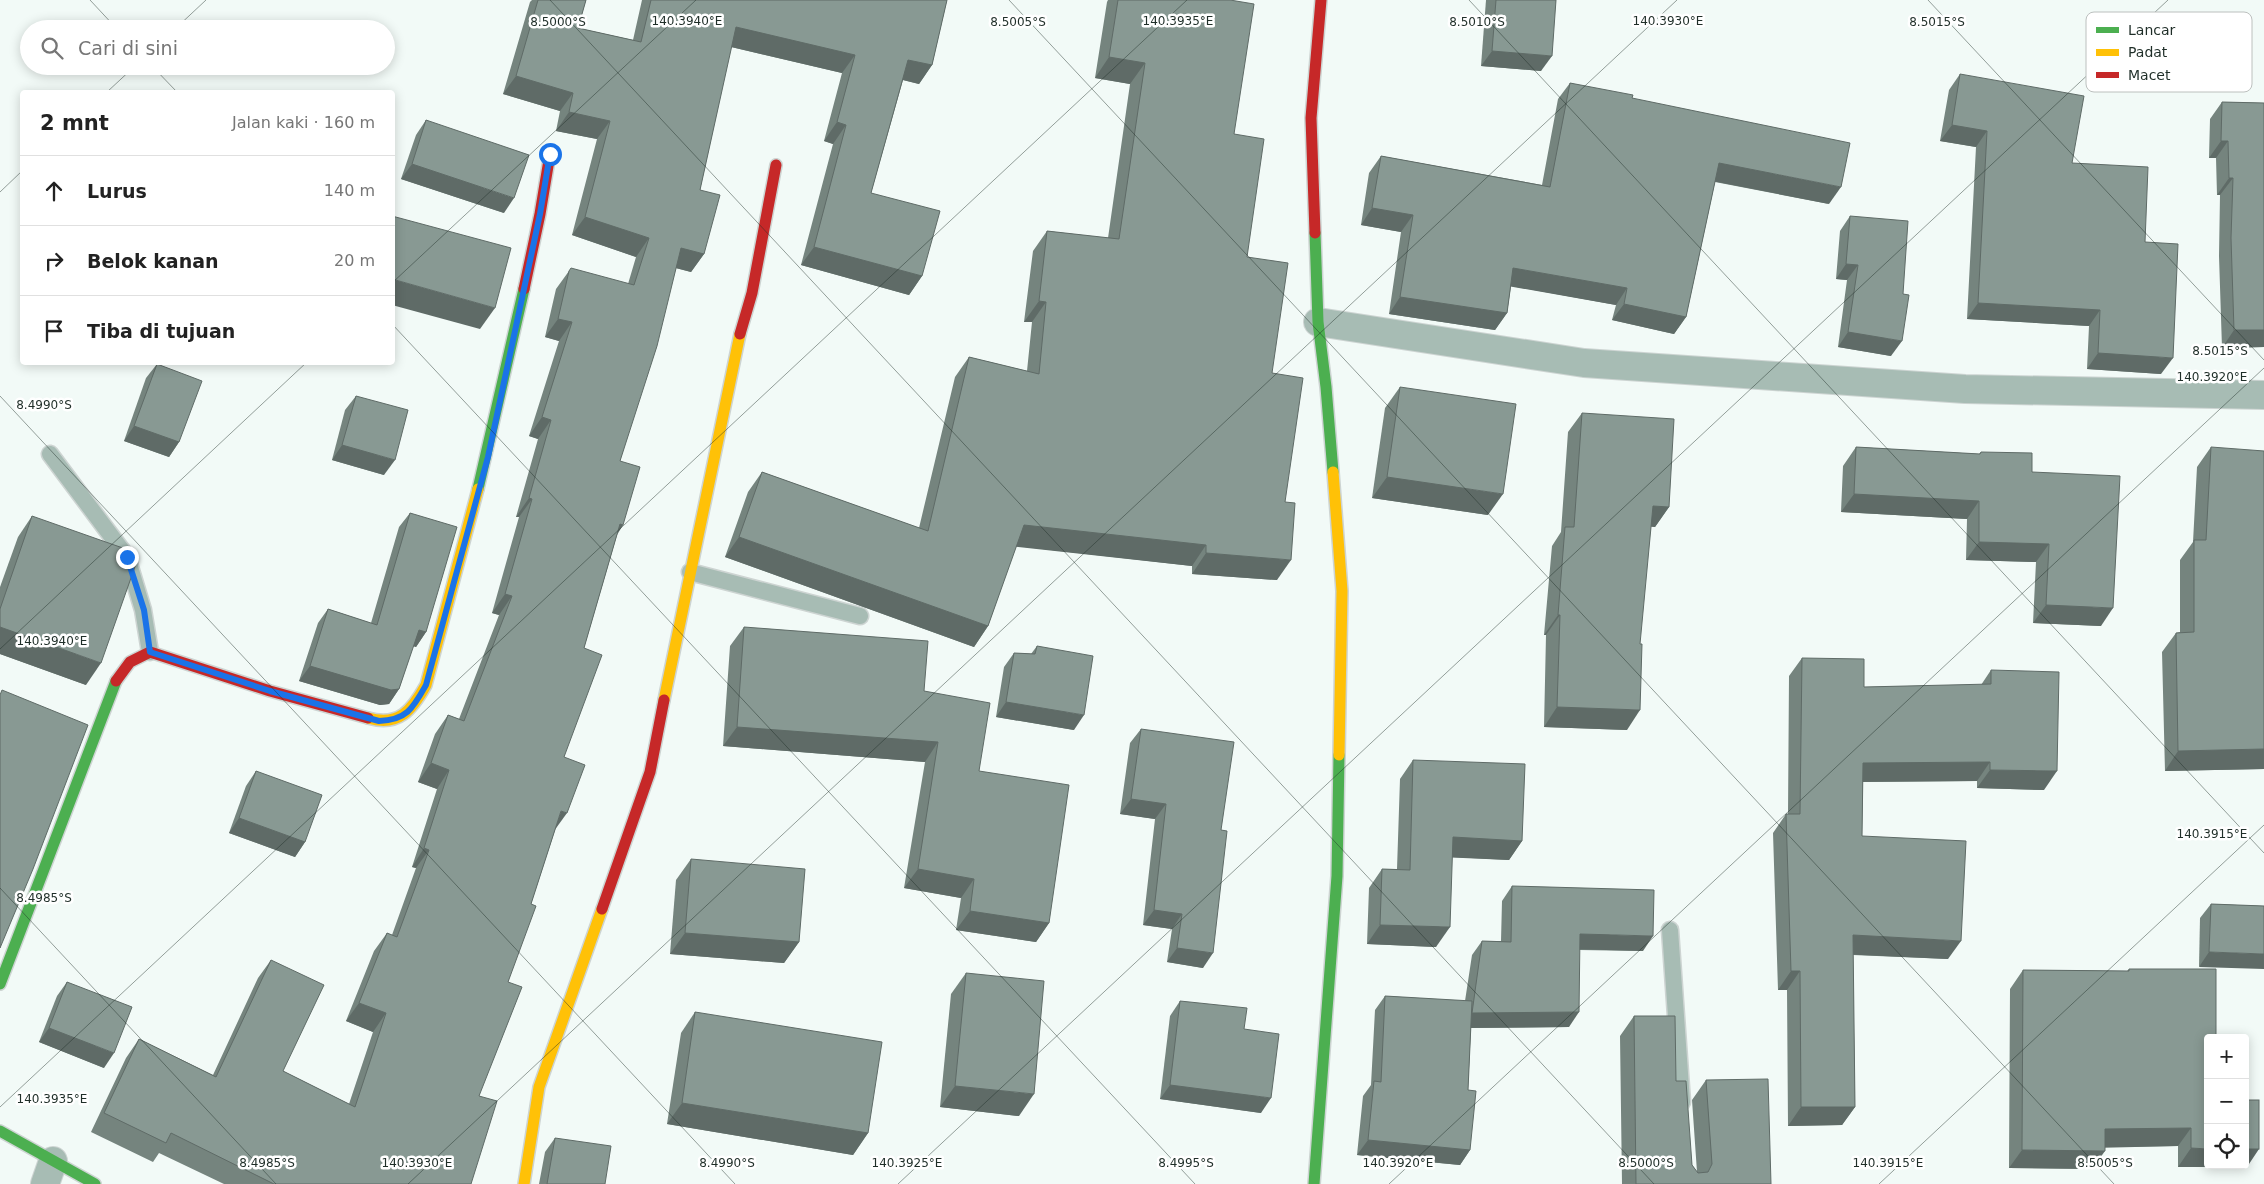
<!DOCTYPE html>
<html lang="id">
<head>
<meta charset="utf-8">
<style>
  :root { --surface:#fff; --page:#f2f2f2; --text:#222; --muted:#767676; --line:#e0e0e0 }
  body { margin:0; font-family:"DejaVu Sans",sans-serif; background:var(--page); color:var(--text) }
  .controls { position:absolute; right:15px; bottom:15px; display:grid; overflow:hidden; border-radius:5px; box-shadow:0 2px 12px #0003 }
  .controls button { width:45px; height:45px; display:grid; place-items:center; padding:0; border:0; border-bottom:1px solid var(--line); background:var(--surface); color:var(--text); font:25px sans-serif }
  .stop { position:absolute; width:15px; height:15px; margin:-11px; border:4px solid #1a73e8; border-radius:50%; background:#fff }
  .stop.end { background:#1a73e8; border-color:#fff; box-shadow:0 1px 5px #0008 }
  .list { margin:0; padding:0; list-style:none }
  h2 { display:flex; justify-content:space-between; align-items:center; height:65px; margin:0; padding:0 20px; font-size:21px }
  h2 small { font-size:16px; font-weight:400; color:var(--muted) }
  .list li { display:grid; grid-template-columns:32px 1fr auto; gap:15px; align-items:center; box-sizing:border-box; height:70px; padding:0 20px; border-top:1px solid var(--line) }
  .list b { display:block; font-size:19px; white-space:nowrap }
  .list em { font-size:16px; font-style:normal; color:var(--muted) }
  .icon { flex:none; width:28px; height:28px; fill:none; stroke:currentColor; stroke-width:2; stroke-linecap:round; stroke-linejoin:round }
  .map { position:relative; flex:none; width:2264px; height:1184px; overflow:hidden }
  .search { position:absolute; background:var(--surface); box-shadow:0 2px 12px #0003; left:20px; top:20px; width:375px; height:55px; display:flex; align-items:center; gap:12px; box-sizing:border-box; padding:0 18px; border-radius:28px; color:var(--muted); font-size:19px }
  .panel { position:absolute; background:var(--surface); box-shadow:0 2px 12px #0003; left:20px; top:90px; width:375px; height:275px; border-radius:5px }
  .map>svg:first-child { display:block }
  .lines { fill:none; stroke-linecap:round; stroke-linejoin:round }
  .lane-casing { stroke:#cdd4d2; stroke-width:19 }
  .street-casing { stroke:#cdd4d2; stroke-width:30 }
  .fast-casing { stroke:#cdd4d2; stroke-width:14 }
  .slow-casing { stroke:#cdd4d2; stroke-width:14 }
  .jam-casing { stroke:#cdd4d2; stroke-width:14 }
  .lane { stroke:#a7bcb4; stroke-width:16 }
  .street { stroke:#a7bcb4; stroke-width:28 }
  .fast { stroke:#4caf50; stroke-width:11 }
  .slow { stroke:#ffc107; stroke-width:11 }
  .jam { stroke:#c62828; stroke-width:11 }
  .wall { fill:#75847e }
  .shaded-wall { fill:#5f6b67 }
  .building { fill:#889993; stroke:#5f6b67 }
  .route { stroke:#1a73e8; stroke-width:6 }
  .ticks { fill:none; stroke:#1f2e28; stroke-width:1; stroke-opacity:0.45 }
  .key { fill:#fff; stroke:#bcc0be; stroke-width:1 }
  .key-label { font-size:14px; fill:#1f2e28 }
  .ticks-label { font-size:12px; text-anchor:middle; fill:#1f2e28; stroke:#fff; stroke-width:5; stroke-linejoin:round; paint-order:stroke }
</style>
</head>
<body>
<div class="map">
<svg width="2264" height="1184" viewBox="0 0 2264 1184">
  <rect width="100%" height="100%" fill="#f2faf7"/>
  <g class="lines">
    <defs>
      <g id="lane">
        <path d="M50,454L127,557L143,610L150,652"/>
        <path d="M690,572L860,616"/>
        <path d="M1670,930L1682,1102"/>
      </g>
      <g id="street">
        <path d="M1318,322L1584,363L1965,389L2264,395"/>
        <path d="M45,1184L53,1161"/>
      </g>
      <g id="fast">
        <path d="M1315,233L1318,322L1326,387L1333,472"/>
        <path d="M478,489L524,289"/>
        <path d="M0,984L116,681"/>
        <path d="M0,1131L95,1184"/>
        <path d="M1314,1184L1337,876L1339,755"/>
      </g>
      <g id="slow">
        <path d="M1333,472L1342,591L1339,755"/>
        <path d="M664,700L740,334"/>
        <path d="M368,718C399,727 412,710 426,685L478,489"/>
        <path d="M524,1184L539,1087L602,909"/>
      </g>
      <g id="jam">
        <path d="M1315,233L1311,118L1321,0"/>
        <path d="M524,289L540,214L550,154"/>
        <path d="M740,334L752,293L776,165"/>
        <path d="M116,681L130,662L150,652L270,691L368,718"/>
        <path d="M602,909L650,772L664,700"/>
      </g>
    </defs>
    <use href="#lane" class="lane-casing"/>
    <use href="#street" class="street-casing"/>
    <use href="#fast" class="fast-casing"/>
    <use href="#slow" class="slow-casing"/>
    <use href="#jam" class="jam-casing"/>
    <use href="#lane" class="lane"/>
    <use href="#street" class="street"/>
    <use href="#fast" class="fast"/>
    <use href="#slow" class="slow"/>
    <use href="#jam" class="jam"/>
  </g>
  <g class="wall">
    <path d="M532,0H586L578,28L633,40L642,0H947L932,65L919,84L903,80L871,193L922,276L909,295L801,265L833,144L824,141L842,73L731,47L700,190L704,254L691,272L676,268L620,461L623,525L617,535L584,648L564,757L555,830L531,904L508,982L479,1096L471,1184H224L159,1153L153,1162L91,1132L126,1058L139,1039L213,1075L258,978L271,960L283,1071L349,1104L373,1032L346,1021L374,951L387,933L392,935L416,868L412,867L437,789L418,782L435,734L448,715L459,719L499,615L492,613L519,517H516L538,439L529,436L559,341L545,337L556,289L569,271L628,284L636,257L572,235L597,139L556,131L560,111L503,94L530,2Z"/>
    <path d="M1108,0H1230L1234,134L1247,257L1272,373L1285,502L1277,580L1192,574V566L1016,546L988,626L974,647L725,557L748,492L762,472L919,528L955,377L969,357L1027,371L1032,322H1024L1033,251L1047,231L1108,238L1130,84L1095,78L1107,2Z"/>
    <path d="M1486,0H1556L1541,71L1481,66Z"/>
    <path d="M1960,74L2072,163L2145,242L2161,374L2087,369L2089,326L1967,319L1976,147L1940,141L1949,90Z"/>
    <path d="M1570,83L1632,98L1829,204L1715,182L1686,317L1674,334L1612,320L1616,305L1511,286L1507,313L1495,330L1389,314L1401,232L1361,225L1369,173L1381,156L1542,185L1558,99Z"/>
    <path d="M2222,102L2264,103V347L2222,348L2219,256L2220,195H2217L2216,158H2209L2210,119Z"/>
    <path d="M426,120L504,213L401,179L416,135Z"/>
    <path d="M1850,216L1891,356L1838,347L1847,280L1836,279L1840,231Z"/>
    <path d="M157,364L179,442L169,457L124,441L146,378Z"/>
    <path d="M1400,387L1488,515L1372,498L1385,408Z"/>
    <path d="M356,396L384,475L332,460L345,410Z"/>
    <path d="M1582,413L1669,507L1655,527L1651,526L1627,730L1544,727L1546,635H1544L1552,546L1561,532L1568,432Z"/>
    <path d="M1856,447L1979,454L1981,452L2032,472L2101,626L2033,623L2036,562L1966,560L1967,519L1841,512L1843,466Z"/>
    <path d="M2211,447L2264,769L2165,771L2162,652L2176,633L2180,632V560L2193,542L2197,467Z"/>
    <path d="M410,513L426,632L416,647L413,646L399,689L389,704L380,705L299,681L318,623L328,609L371,623L399,527Z"/>
    <path d="M32,516L86,685L0,654V587L18,537Z"/>
    <path d="M744,627L924,691L979,771L1049,923L1036,942L956,930L961,898L904,888L925,762L723,746L730,646Z"/>
    <path d="M1037,646L1074,730L996,717L1004,667L1014,653L1031,654Z"/>
    <path d="M1802,658L1864,687L1981,685L1991,670L2044,790L1977,788V781L1863,782L1862,836L1948,959L1853,955L1855,1107L1842,1125L1788,1126L1787,990H1778L1773,833L1786,814H1788L1789,676Z"/>
    <path d="M1141,729L1221,830L1203,968L1167,962L1172,929L1143,925L1155,819L1120,814L1130,743Z"/>
    <path d="M1413,760L1522,841L1509,860L1452,857L1436,947L1367,944L1369,888L1382,869H1397L1400,779Z"/>
    <path d="M256,771L305,842L295,857L229,833L246,786Z"/>
    <path d="M691,859L799,942L784,963L670,954L676,880Z"/>
    <path d="M1512,886L1643,951L1579,950L1569,1027L1471,1028L1468,1090L1470,1150L1460,1165L1357,1155L1363,1096L1371,1085L1375,1010L1385,996L1465,1001L1472,955L1482,941H1501L1502,901Z"/>
    <path d="M2211,904L2264,906L2199,967L2200,918Z"/>
    <path d="M2129,969L2208,1165L2247,1167H2178V1146L2105,1147L2092,1169L2009,1168L2010,989L2023,970L2127,971Z"/>
    <path d="M966,973L1019,1116L940,1107L951,994Z"/>
    <path d="M67,982L104,1068L39,1042L57,996Z"/>
    <path d="M1180,1001L1244,1029L1261,1113L1160,1099L1170,1016Z"/>
    <path d="M695,1012L868,1133L853,1155L667,1124L681,1033Z"/>
    <path d="M1634,1016L1676,1081L1692,1165L1697,1172L1692,1100L1706,1080L1771,1184H1622L1620,1036Z"/>
    <path d="M555,1138L605,1184H539L545,1152Z"/>
  </g>
  <g class="shaded-wall">
    <path d="M736,27L855,55L842,73L723,45Z"/>
    <path d="M1492,51L1552,56L1541,71L1481,66Z"/>
    <path d="M1109,57L1145,63L1130,84L1095,78Z"/>
    <path d="M908,60L932,65L919,84L895,78Z"/>
    <path d="M516,76L573,93L560,111L503,94Z"/>
    <path d="M569,112L610,121L597,139L556,131Z"/>
    <path d="M837,122L846,125L833,144L824,141Z"/>
    <path d="M1952,125L1987,131L1976,147L1940,141Z"/>
    <path d="M2221,141H2228L2216,158H2209Z"/>
    <path d="M1719,163L1841,187L1829,204L1707,180Z"/>
    <path d="M412,164L514,198L504,213L401,179Z"/>
    <path d="M2229,178H2233L2220,195H2217Z"/>
    <path d="M1372,208L1413,215L1401,232L1361,225Z"/>
    <path d="M585,217L649,238L636,257L572,235Z"/>
    <path d="M814,247L922,276L909,295L801,265Z"/>
    <path d="M681,248L704,254L691,272L668,266Z"/>
    <path d="M1846,264L1858,265L1847,280L1836,279Z"/>
    <path d="M1513,268L1627,288L1616,305L1502,285Z"/>
    <path d="M392,279L495,308L480,329L392,305Z"/>
    <path d="M1400,297L1507,313L1495,330L1389,314Z"/>
    <path d="M1039,301L1046,302L1032,322H1024Z"/>
    <path d="M1978,303L2100,310L2089,326L1967,319Z"/>
    <path d="M1624,304L1686,317L1674,334L1612,320Z"/>
    <path d="M558,319L572,322L559,341L545,337Z"/>
    <path d="M2234,330H2264V347L2222,348Z"/>
    <path d="M1848,332L1902,341L1891,356L1838,347Z"/>
    <path d="M2098,353L2173,358L2161,374L2087,369Z"/>
    <path d="M542,417L551,420L538,439L529,436Z"/>
    <path d="M134,426L179,442L169,457L124,441Z"/>
    <path d="M342,445L395,460L384,475L332,460Z"/>
    <path d="M1387,477L1503,494L1488,515L1372,498Z"/>
    <path d="M1854,494L1979,501L1967,519L1841,512Z"/>
    <path d="M529,498L532,499L519,517H516Z"/>
    <path d="M1653,506L1669,507L1655,527L1639,526Z"/>
    <path d="M620,524L623,525L610,544Z"/>
    <path d="M1024,525L1206,545L1192,566L1009,546Z"/>
    <path d="M739,537L988,626L974,647L725,557Z"/>
    <path d="M1979,542L2049,544L2036,562L1966,560Z"/>
    <path d="M1206,553L1291,560L1277,580L1192,574Z"/>
    <path d="M505,594L512,596L499,615L492,613Z"/>
    <path d="M2046,605L2113,608L2101,626L2033,623Z"/>
    <path d="M1558,615H1560L1546,635H1544Z"/>
    <path d="M0,627L101,663L86,685L0,654Z"/>
    <path d="M419,630L426,632L416,647L408,644Z"/>
    <path d="M310,666L399,689L389,704L380,705L299,681Z"/>
    <path d="M1006,702L1084,715L1074,730L996,717Z"/>
    <path d="M1557,707L1640,710L1627,730L1544,727Z"/>
    <path d="M737,727L938,742L925,762L723,746Z"/>
    <path d="M2264,749V769L2165,771L2178,751Z"/>
    <path d="M1990,762L1977,781L1850,782L1863,763Z"/>
    <path d="M431,763L449,770L437,789L418,782Z"/>
    <path d="M1990,770L2057,771L2044,790L1977,788Z"/>
    <path d="M1131,799L1166,804L1155,819L1120,814Z"/>
    <path d="M561,811L567,813L554,831Z"/>
    <path d="M239,818L305,842L295,857L229,833Z"/>
    <path d="M1453,837L1522,841L1509,860L1440,857Z"/>
    <path d="M424,848L429,850L416,868L412,867Z"/>
    <path d="M918,869L974,879L961,898L904,888Z"/>
    <path d="M1154,910L1182,914L1172,929L1143,925Z"/>
    <path d="M970,911L1049,923L1036,942L956,930Z"/>
    <path d="M1380,925L1450,927L1436,947L1367,944Z"/>
    <path d="M685,933L799,942L784,963L670,954Z"/>
    <path d="M1580,934L1653,936L1643,951L1569,949Z"/>
    <path d="M1853,935L1961,941L1948,959L1840,954Z"/>
    <path d="M1177,948L1213,953L1203,968L1167,962Z"/>
    <path d="M2209,952L2264,954V969L2199,967Z"/>
    <path d="M1791,971H1800L1787,990H1778Z"/>
    <path d="M359,1003L386,1013L373,1032L346,1021Z"/>
    <path d="M1579,1012L1569,1027L1461,1028L1472,1013Z"/>
    <path d="M49,1028L114,1053L104,1068L39,1042Z"/>
    <path d="M1170,1085L1271,1098L1261,1113L1160,1099Z"/>
    <path d="M955,1086L1034,1094L1019,1116L940,1107Z"/>
    <path d="M682,1103L868,1133L853,1155L667,1124Z"/>
    <path d="M1801,1107H1855L1842,1125L1788,1126Z"/>
    <path d="M2191,1128L2178,1146L2092,1148L2105,1129Z"/>
    <path d="M1368,1140L1470,1150L1460,1165L1357,1155Z"/>
    <path d="M2191,1148L2208,1149V1165H2245V1149H2259L2247,1167H2178Z"/>
    <path d="M2022,1150L2105,1151L2092,1169L2009,1168Z"/>
  </g>
  <g class="building">
    <path d="M538,0H586L578,28L641,42L651,0H947L932,65L908,60L871,193L940,211L922,276L814,247L846,125L837,122L855,55L736,27L700,190L720,195L704,254L681,248L657,346L620,461L640,467L623,525L620,524L584,648L602,655L564,757L585,765L567,813L561,811L531,904L536,906L508,982L522,987L479,1096L497,1101L471,1184H274L171,1133L166,1143L104,1113L139,1039L216,1077L271,960L324,985L283,1071L355,1107L386,1013L359,1003L387,933L397,937L429,850L424,848L449,770L431,763L448,715L464,721L512,596L505,594L532,499L529,498L551,420L542,417L572,322L558,319L569,271L571,268L634,285L649,238L585,217L610,121L569,112L573,93L516,76Z"/>
    <path d="M1118,0H1230L1254,4L1234,134L1264,139L1247,257L1288,263L1272,373L1303,378L1285,502L1295,503L1291,560L1206,553V545L1024,525L988,626L739,537L762,472L928,531L969,357L1039,374L1046,302L1039,301L1047,231L1119,239L1145,63L1109,57Z"/>
    <path d="M1496,0H1556L1552,56L1492,51Z"/>
    <path d="M1960,74L2084,96L2072,163L2148,167L2145,242L2178,244L2173,358L2098,353L2100,310L1978,303L1987,131L1952,125Z"/>
    <path d="M1570,83L1633,95L1632,98L1850,143L1841,187L1719,163L1686,317L1624,304L1627,288L1513,268L1507,313L1400,297L1413,215L1372,208L1381,156L1550,187Z"/>
    <path d="M2222,102L2264,103V330H2234L2231,238L2233,178H2229L2228,141H2221Z"/>
    <path d="M426,120L529,155L514,198L412,164Z"/>
    <path d="M392,216L511,248L495,308L392,279Z"/>
    <path d="M1850,216L1908,221L1903,294L1909,295L1902,341L1848,332L1858,265L1846,264Z"/>
    <path d="M157,364L202,381L179,442L134,426Z"/>
    <path d="M1400,387L1516,404L1503,494L1387,477Z"/>
    <path d="M356,396L408,410L395,460L342,445Z"/>
    <path d="M1582,413L1674,419L1669,507L1653,506L1640,644H1642L1640,710L1557,707L1560,615H1558L1565,527H1574Z"/>
    <path d="M1856,447L1980,454L1981,452L2032,453V472L2120,476L2113,608L2046,605L2049,544L1979,542V501L1854,494Z"/>
    <path d="M2211,447L2264,451V749L2178,751L2176,633L2194,632V540H2206Z"/>
    <path d="M410,513L457,527L426,632L419,630L399,689L391,690L310,666L328,609L377,625Z"/>
    <path d="M32,516L137,553L138,558L101,663L0,627V609Z"/>
    <path d="M744,627L928,641L924,691L990,703L979,771L1069,785L1049,923L970,911L974,879L918,869L938,742L737,727Z"/>
    <path d="M1037,646L1093,656L1084,715L1006,702L1014,653L1035,654Z"/>
    <path d="M1802,658L1864,659V687L1991,684V670L2059,672L2057,771L1990,770V762L1863,763L1862,836L1966,841L1961,941L1853,935L1855,1107H1801L1800,971H1791L1786,814H1800Z"/>
    <path d="M2,690L88,725L33,869L0,948V695Z"/>
    <path d="M1141,729L1234,742L1221,830L1227,831L1213,953L1177,948L1182,914L1154,910L1166,804L1131,799Z"/>
    <path d="M1413,760L1525,764L1522,841L1453,837L1450,927L1380,925L1382,869L1410,870Z"/>
    <path d="M256,771L322,795L305,842L239,818Z"/>
    <path d="M691,859L805,869L799,942L685,933Z"/>
    <path d="M1512,886L1654,890L1653,936L1580,934L1579,1012L1472,1013L1482,941L1511,942Z"/>
    <path d="M2211,904L2264,906V954L2209,952Z"/>
    <path d="M2129,969H2216V1038H2208V1149L2191,1148V1128L2105,1129V1151L2022,1150L2023,970L2129,971Z"/>
    <path d="M966,973L1044,981L1034,1094L955,1086Z"/>
    <path d="M67,982L132,1007L114,1053L49,1028Z"/>
    <path d="M1385,996L1472,1001L1468,1090L1476,1091L1470,1150L1368,1140L1374,1081L1381,1082Z"/>
    <path d="M1180,1001L1247,1008L1244,1029L1279,1034L1271,1098L1170,1085Z"/>
    <path d="M695,1012L882,1042L868,1133L682,1103Z"/>
    <path d="M1634,1016H1675L1676,1081H1686L1692,1165L1698,1173L1708,1172L1712,1164L1706,1080L1768,1079L1771,1184H1636Z"/>
    <rect x="2245" y="1100" width="14" height="49"/>
    <path d="M555,1138L611,1146L605,1184H547Z"/>
  </g>
  <g class="lines">
    <path class="route" d="M127,557L144,610L150,652L270,691L379,721C407,720 413,708 426,685L488,457L540,214L550,154"/>
  </g>
  <path class="ticks" d="M90,0L117,29M550,0L1654,1184M1009,0L2114,1184M1469,0L2264,853M1928,0L2264,360M175,29L206,0M152,66L177,92M107,92L135,66M0,192L22,171M392,283L696,0M392,324L1195,1184M0,396L735,1184M0,649L307,362M0,888L276,1184M0,1107L1187,0M408,1184L1677,0M898,1184L2168,0M1389,1184L2264,368M1879,1184L2264,825"/>
  <rect x="2086" y="12" width="166" height="80" rx="8" class="key"/>
  <rect x="2096" y="27" width="23" height="6" fill="#4caf50"/>
  <rect x="2096" y="49" width="23" height="7" fill="#ffc107"/>
  <rect x="2096" y="72" width="23" height="6" fill="#c62828"/>
  <g class="key-label">
    <text x="2128" y="35">Lancar</text>
    <text x="2128" y="57">Padat</text>
    <text x="2128" y="80">Macet</text>
  </g>
  <g class="ticks-label">
    <text x="687" y="25">140.3940°E</text>
    <text x="1178" y="25">140.3935°E</text>
    <text x="1668" y="25">140.3930°E</text>
    <text x="558" y="26">8.5000°S</text>
    <text x="1018" y="26">8.5005°S</text>
    <text x="1477" y="26">8.5010°S</text>
    <text x="1937" y="26">8.5015°S</text>
    <text x="2220" y="355">8.5015°S</text>
    <text x="2212" y="381">140.3920°E</text>
    <text x="44" y="409">8.4990°S</text>
    <text x="52" y="645">140.3940°E</text>
    <text x="2212" y="838">140.3915°E</text>
    <text x="44" y="902">8.4985°S</text>
    <text x="52" y="1103">140.3935°E</text>
    <text x="267" y="1167">8.4985°S</text>
    <text x="727" y="1167">8.4990°S</text>
    <text x="1186" y="1167">8.4995°S</text>
    <text x="1646" y="1167">8.5000°S</text>
    <text x="2105" y="1167">8.5005°S</text>
    <text x="417" y="1167">140.3930°E</text>
    <text x="907" y="1167">140.3925°E</text>
    <text x="1398" y="1167">140.3920°E</text>
    <text x="1888" y="1167">140.3915°E</text>
  </g>
</svg>
<div class="controls">
<button>+</button>
<button>−</button>
<button><svg class="icon" aria-label="locate" viewBox="0 0 24 24"><circle cx="12" cy="12" r="6"/><path d="M12 2v4M12 18v4M2 12h4M18 12h4"/></svg></button>
</div>
<div class="stop" style="left:550px;top:154px"></div>
<div class="stop end" style="left:127px;top:557px"></div>
<div class="search"><svg class="icon" aria-label="search" viewBox="0 0 24 24"><circle cx="10" cy="10" r="6"/><path d="M15 15l6 6"/></svg>Cari di sini</div>
<section class="panel">
<h2>2 mnt<small>Jalan kaki · 160 m</small></h2>
<ul class="list">
<li><svg class="icon" aria-label="ahead" viewBox="0 0 24 24"><path d="M12 20V5M6 11l6-6 6 6"/></svg><div><b>Lurus</b></div><em>140 m</em></li>
<li><svg class="icon" aria-label="right" viewBox="0 0 24 24"><path d="M7 20v-9h11M14 6l5 5-5 5"/></svg><div><b>Belok kanan</b></div><em>20 m</em></li>
<li><svg class="icon" aria-label="arrive" viewBox="0 0 24 24"><path d="M6 21V4h12l-3 4 3 4H6"/></svg><div><b>Tiba di tujuan</b></div></li>
</ul>
</section>
</div>
</body>
</html>
